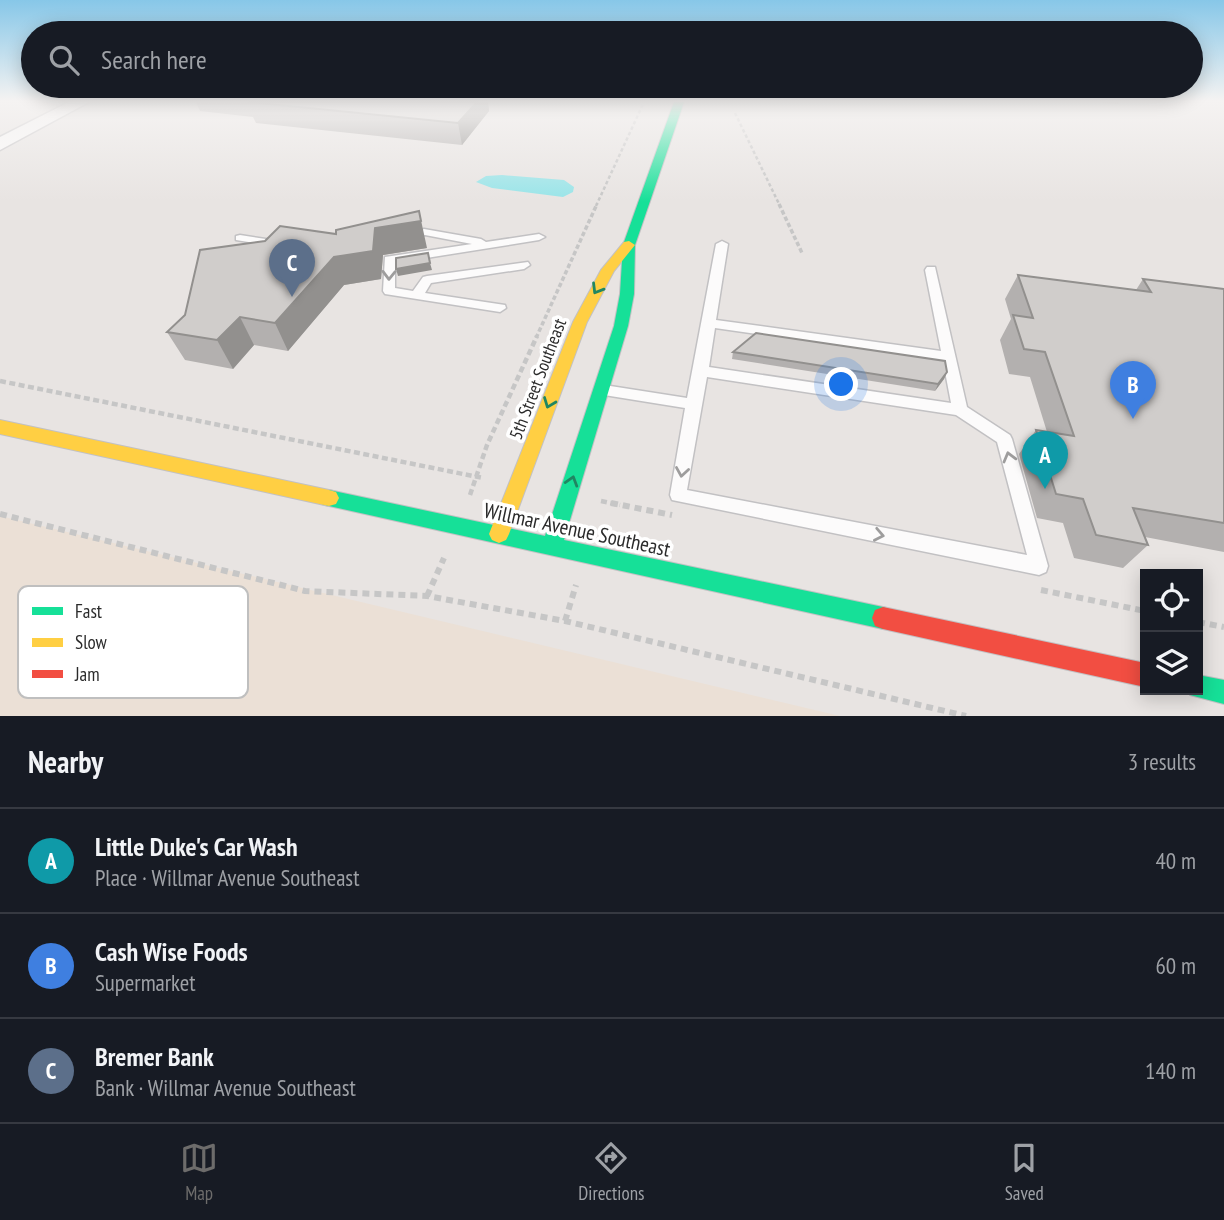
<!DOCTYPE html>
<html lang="en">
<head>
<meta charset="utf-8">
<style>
  :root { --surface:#171b24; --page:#242831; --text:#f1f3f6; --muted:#9ea1a6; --line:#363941; --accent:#6d6c6b }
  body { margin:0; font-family:"PT Sans Narrow",sans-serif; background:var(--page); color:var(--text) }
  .controls { position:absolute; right:21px; bottom:21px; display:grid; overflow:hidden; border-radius:0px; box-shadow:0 4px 18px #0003 }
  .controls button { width:63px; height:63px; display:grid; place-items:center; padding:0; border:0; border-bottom:2px solid var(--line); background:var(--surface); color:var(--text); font:35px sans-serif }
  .you { position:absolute; left:842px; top:385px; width:24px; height:24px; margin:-18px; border:5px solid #fff; border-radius:50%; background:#1a73e8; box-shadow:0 0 0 10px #1a73e833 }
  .badge { display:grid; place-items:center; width:46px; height:46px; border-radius:50%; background:var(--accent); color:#fff; font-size:23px; font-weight:700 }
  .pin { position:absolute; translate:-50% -58px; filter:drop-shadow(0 2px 4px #0008) }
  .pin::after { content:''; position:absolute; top:37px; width:24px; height:21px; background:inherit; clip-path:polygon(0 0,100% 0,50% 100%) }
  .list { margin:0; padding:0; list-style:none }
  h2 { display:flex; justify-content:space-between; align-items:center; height:91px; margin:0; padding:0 28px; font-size:30px }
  h2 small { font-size:23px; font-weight:400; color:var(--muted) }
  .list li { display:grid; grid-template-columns:46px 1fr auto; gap:21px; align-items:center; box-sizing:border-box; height:105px; padding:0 28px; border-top:2px solid var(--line) }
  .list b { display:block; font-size:26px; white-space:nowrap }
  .list p { margin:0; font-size:23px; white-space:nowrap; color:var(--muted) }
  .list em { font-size:23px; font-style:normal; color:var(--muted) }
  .icon { flex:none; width:38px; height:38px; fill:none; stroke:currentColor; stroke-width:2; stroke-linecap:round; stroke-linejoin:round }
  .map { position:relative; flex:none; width:1224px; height:716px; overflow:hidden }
  .search { position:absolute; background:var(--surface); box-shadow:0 4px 18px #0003; left:21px; right:21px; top:21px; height:77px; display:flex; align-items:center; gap:18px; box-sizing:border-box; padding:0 24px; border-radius:38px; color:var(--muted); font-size:26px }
  .sheet { height:406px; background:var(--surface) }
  nav { display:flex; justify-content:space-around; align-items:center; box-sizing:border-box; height:98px; border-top:2px solid var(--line); background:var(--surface); font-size:19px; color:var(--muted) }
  nav a { display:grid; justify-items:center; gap:4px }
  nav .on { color:var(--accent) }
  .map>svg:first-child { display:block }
  .education { fill:#ebe0d6 }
  .water { fill:#97e4e8 }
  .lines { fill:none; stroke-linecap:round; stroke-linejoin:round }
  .lane-casing { stroke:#c2c1c3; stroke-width:3 }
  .street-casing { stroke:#c2c1c3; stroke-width:3 }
  .fast-casing { stroke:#c2c1c3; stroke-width:2 }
  .slow-casing { stroke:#c2c1c3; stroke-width:2 }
  .jam-casing { stroke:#c2c1c3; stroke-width:2 }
  .path-far3 { stroke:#c6c6c6; stroke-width:2.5; stroke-dasharray:3.5 2.5; stroke-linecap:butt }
  .path-far2 { stroke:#c6c6c6; stroke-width:3.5; stroke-dasharray:4.5 2.5; stroke-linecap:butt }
  .path-far1 { stroke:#c6c6c6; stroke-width:4.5; stroke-dasharray:6 3.5; stroke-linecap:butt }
  .path { stroke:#c6c6c6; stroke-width:6; stroke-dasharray:7 5; stroke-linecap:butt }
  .lane { fill:#fcfbfb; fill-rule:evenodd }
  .street { fill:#fcfbfb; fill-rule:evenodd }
  .fast { fill:#16e098; fill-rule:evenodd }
  .slow { fill:#ffcf43; fill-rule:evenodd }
  .jam { fill:#f24e42; fill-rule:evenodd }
  .wall { fill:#b3b0af }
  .shaded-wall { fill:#92908e }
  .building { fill:#d0cdcb; stroke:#92908e; stroke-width:2 }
  .oneway { stroke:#9e9d9d }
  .oneway2 { stroke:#208662 }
  .labels { text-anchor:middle; stroke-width:7; stroke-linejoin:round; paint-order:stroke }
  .street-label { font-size:18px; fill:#2b2b2b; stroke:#fff }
  .near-street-label { font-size:21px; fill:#2b2b2b; stroke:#fff }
  .key { fill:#fff; stroke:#bfbfbf; stroke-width:2 }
  .key-label { font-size:19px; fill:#2b2b2b }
</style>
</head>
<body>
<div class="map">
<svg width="1224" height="716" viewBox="0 0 1224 716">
  <rect width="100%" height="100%" fill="#e8e4e2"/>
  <path class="education" d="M0,516L840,716H0Z"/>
  <path class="water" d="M502,175L564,180L574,187L573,192L563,197L492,188L476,182L486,176Z"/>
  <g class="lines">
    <defs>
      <g id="lane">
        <path d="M424,229L481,239L486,242L539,234L545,237L539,240L395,263V288L413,291L423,277L427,276L528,262L530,265L524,269L431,283L425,293L505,305L506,308L500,312L385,294L383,291L385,257L472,244L425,235L405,241L399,238Z"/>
        <path d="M240,235L279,241L285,244L279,247L236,240V236Z"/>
        <path d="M722,241L728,244L716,320L941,351L925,270L927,267H935L967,407L1010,435L1012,439L1048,566L1046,572L1039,575L672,500L670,495L685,408L604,395L599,394L597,390L599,386L604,385L687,398L716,244ZM715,328L943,361L951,403L709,367ZM707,377L956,415L997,442L1027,555L687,490Z"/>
      </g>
      <path id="street" d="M69,102H89L0,150V137Z"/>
      <g id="fast">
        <path d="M674,102H684L635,245L634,294L628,326L564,540L883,607L891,610L894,618L891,626L883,629L329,506L322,504L319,498L322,492L329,490L545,536L614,326L620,294L623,245Z"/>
        <path d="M1198,675L1224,680V704L1190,695L1187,690H1198Z"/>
      </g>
      <g id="slow">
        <path d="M629,241L635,245L614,271L587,322L509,534L506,540L499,543L492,540L489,534L573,322L601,270L624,242Z"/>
        <path d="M0,420L329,490L336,492L339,498L336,504L329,506L0,434Z"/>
      </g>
      <path id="jam" d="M883,607L1145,663V687L883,629L875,626L872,618L875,610Z"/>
    </defs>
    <use href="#lane" class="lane-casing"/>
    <use href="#street" class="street-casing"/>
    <use href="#fast" class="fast-casing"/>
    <use href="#slow" class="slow-casing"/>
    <use href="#jam" class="jam-casing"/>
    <g class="path-far3">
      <path d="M735,113L780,206"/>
      <path d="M596,206L644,102"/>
    </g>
    <g class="path-far2">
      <path d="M779,204L802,253"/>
      <path d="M536,338L597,204"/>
    </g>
    <g class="path-far1">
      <path d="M0,381L483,478"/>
      <path d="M470,495L487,445L537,336"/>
      <path d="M601,501L620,505"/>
    </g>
    <g class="path">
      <path d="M611,503L672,515"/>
      <path d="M0,514L305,591L427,596L565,621L966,716"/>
      <path d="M1041,590L1145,611"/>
      <path d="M427,596L444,558"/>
      <path d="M565,621L576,585"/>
      <path d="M1198,622L1224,627"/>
    </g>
    <use href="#lane" class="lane"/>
    <use href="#street" class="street"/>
    <use href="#fast" class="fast"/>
    <use href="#slow" class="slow"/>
    <use href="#jam" class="jam"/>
  </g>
  <g class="wall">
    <path d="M196,102H488L489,111L462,145L256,123L253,117L200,111Z"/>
    <path d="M1092,102H1119L1118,104Z"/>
    <path d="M336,234L427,248L383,255L381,279L344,285L288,351L254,345L233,369L185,360L167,332Z"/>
    <path d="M1018,275L1136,290L1143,279L1224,289V552L1145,537L1148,545L1123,568L1074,558L1063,523L1037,518L1019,454L1036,430L1047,432L1030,377L1009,374L1000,340L1011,319L1005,299Z"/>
    <path d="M733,352L947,372L944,379L935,391L732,359Z"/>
  </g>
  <g class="shaded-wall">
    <path d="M477,102H488L489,111L462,145L458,123Z"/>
    <path d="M419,211L427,248L383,255L381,279L344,285L288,351L275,323L334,257L375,228Z"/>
    <path d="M430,263L432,270L398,276L396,269Z"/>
    <path d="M240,317L254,345L233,369L217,340Z"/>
    <path d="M947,372L944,379L935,391L938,384Z"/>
  </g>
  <g class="building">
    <path d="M248,102H477L458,123Z"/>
    <path d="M419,211L421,221L375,228L373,251L334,257L275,323L240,317L217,340L167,332L185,315L200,250L265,241L280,226L336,234V230Z"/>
    <path d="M428,253L430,263L396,269V258Z"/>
    <path d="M1018,275L1151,292L1143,279L1224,289V523L1133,508L1148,545L1096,535L1083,499L1056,494L1036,430L1074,436L1045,352L1024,349L1013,315L1033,318Z"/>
    <path d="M756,333L945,361L947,372L938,384L733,352Z"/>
  </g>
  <defs><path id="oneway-chevron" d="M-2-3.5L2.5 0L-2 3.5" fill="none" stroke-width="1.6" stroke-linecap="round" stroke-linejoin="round" transform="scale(1.75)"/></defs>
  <g class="oneway">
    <use href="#oneway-chevron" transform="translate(389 275) rotate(91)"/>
    <use href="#oneway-chevron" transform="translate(1009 457) rotate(-105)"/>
    <use href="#oneway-chevron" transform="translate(682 472) rotate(99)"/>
    <use href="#oneway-chevron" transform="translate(879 535) rotate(11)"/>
  </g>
  <g class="oneway2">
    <use href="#oneway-chevron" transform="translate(597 289) rotate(121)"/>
    <use href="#oneway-chevron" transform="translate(549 403) rotate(111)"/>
    <use href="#oneway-chevron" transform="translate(572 481) rotate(-73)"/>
  </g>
  <linearGradient id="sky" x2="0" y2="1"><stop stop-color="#87c7e8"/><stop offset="0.5" stop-color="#f5f3f2"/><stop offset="1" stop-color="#f5f3f2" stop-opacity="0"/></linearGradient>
  <rect width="1224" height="202" fill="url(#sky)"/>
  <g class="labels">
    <g class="street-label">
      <text transform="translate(538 379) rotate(-69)" y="6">5th Street Southeast</text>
    </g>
    <g class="near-street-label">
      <text transform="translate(577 530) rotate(12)" y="7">Willmar Avenue Southeast</text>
    </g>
  </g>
  <rect x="18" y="586" width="230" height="112" rx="10" class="key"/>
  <rect x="32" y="607" width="31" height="8" fill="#16e098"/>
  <rect x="32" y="638" width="31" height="9" fill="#ffcf43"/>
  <rect x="32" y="670" width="31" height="8" fill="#f24e42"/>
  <g class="key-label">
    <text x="75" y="618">Fast</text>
    <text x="75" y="649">Slow</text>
    <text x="75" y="681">Jam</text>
  </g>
</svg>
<div class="controls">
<button><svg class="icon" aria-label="locate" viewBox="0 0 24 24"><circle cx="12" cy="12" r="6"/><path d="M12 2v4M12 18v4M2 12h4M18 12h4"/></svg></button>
<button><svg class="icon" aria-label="layers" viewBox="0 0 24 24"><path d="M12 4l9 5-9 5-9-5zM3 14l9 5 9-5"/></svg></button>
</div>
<div class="you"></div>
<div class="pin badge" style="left:1045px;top:489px;background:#0f9aa8">A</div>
<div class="pin badge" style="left:1133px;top:419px;background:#3f7fe0">B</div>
<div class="pin badge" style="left:292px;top:297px;background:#5c6f8a">C</div>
<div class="search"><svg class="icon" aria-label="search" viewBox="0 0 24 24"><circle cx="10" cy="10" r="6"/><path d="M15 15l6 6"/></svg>Search here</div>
</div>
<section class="sheet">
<h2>Nearby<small>3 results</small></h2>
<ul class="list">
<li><span class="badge" style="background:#0f9aa8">A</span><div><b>Little Duke's Car Wash</b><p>Place · Willmar Avenue Southeast</p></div><em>40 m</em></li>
<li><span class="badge" style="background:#3f7fe0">B</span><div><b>Cash Wise Foods</b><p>Supermarket</p></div><em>60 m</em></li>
<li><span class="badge" style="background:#5c6f8a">C</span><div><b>Bremer Bank</b><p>Bank · Willmar Avenue Southeast</p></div><em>140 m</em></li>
</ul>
</section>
<nav>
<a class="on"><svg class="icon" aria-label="map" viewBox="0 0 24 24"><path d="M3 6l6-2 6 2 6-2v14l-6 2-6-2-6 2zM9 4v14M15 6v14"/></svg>Map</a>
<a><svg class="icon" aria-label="directions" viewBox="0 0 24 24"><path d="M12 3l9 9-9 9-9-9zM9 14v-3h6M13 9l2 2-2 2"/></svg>Directions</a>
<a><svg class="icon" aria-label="saved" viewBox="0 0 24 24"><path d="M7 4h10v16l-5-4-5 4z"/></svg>Saved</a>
</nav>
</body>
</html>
